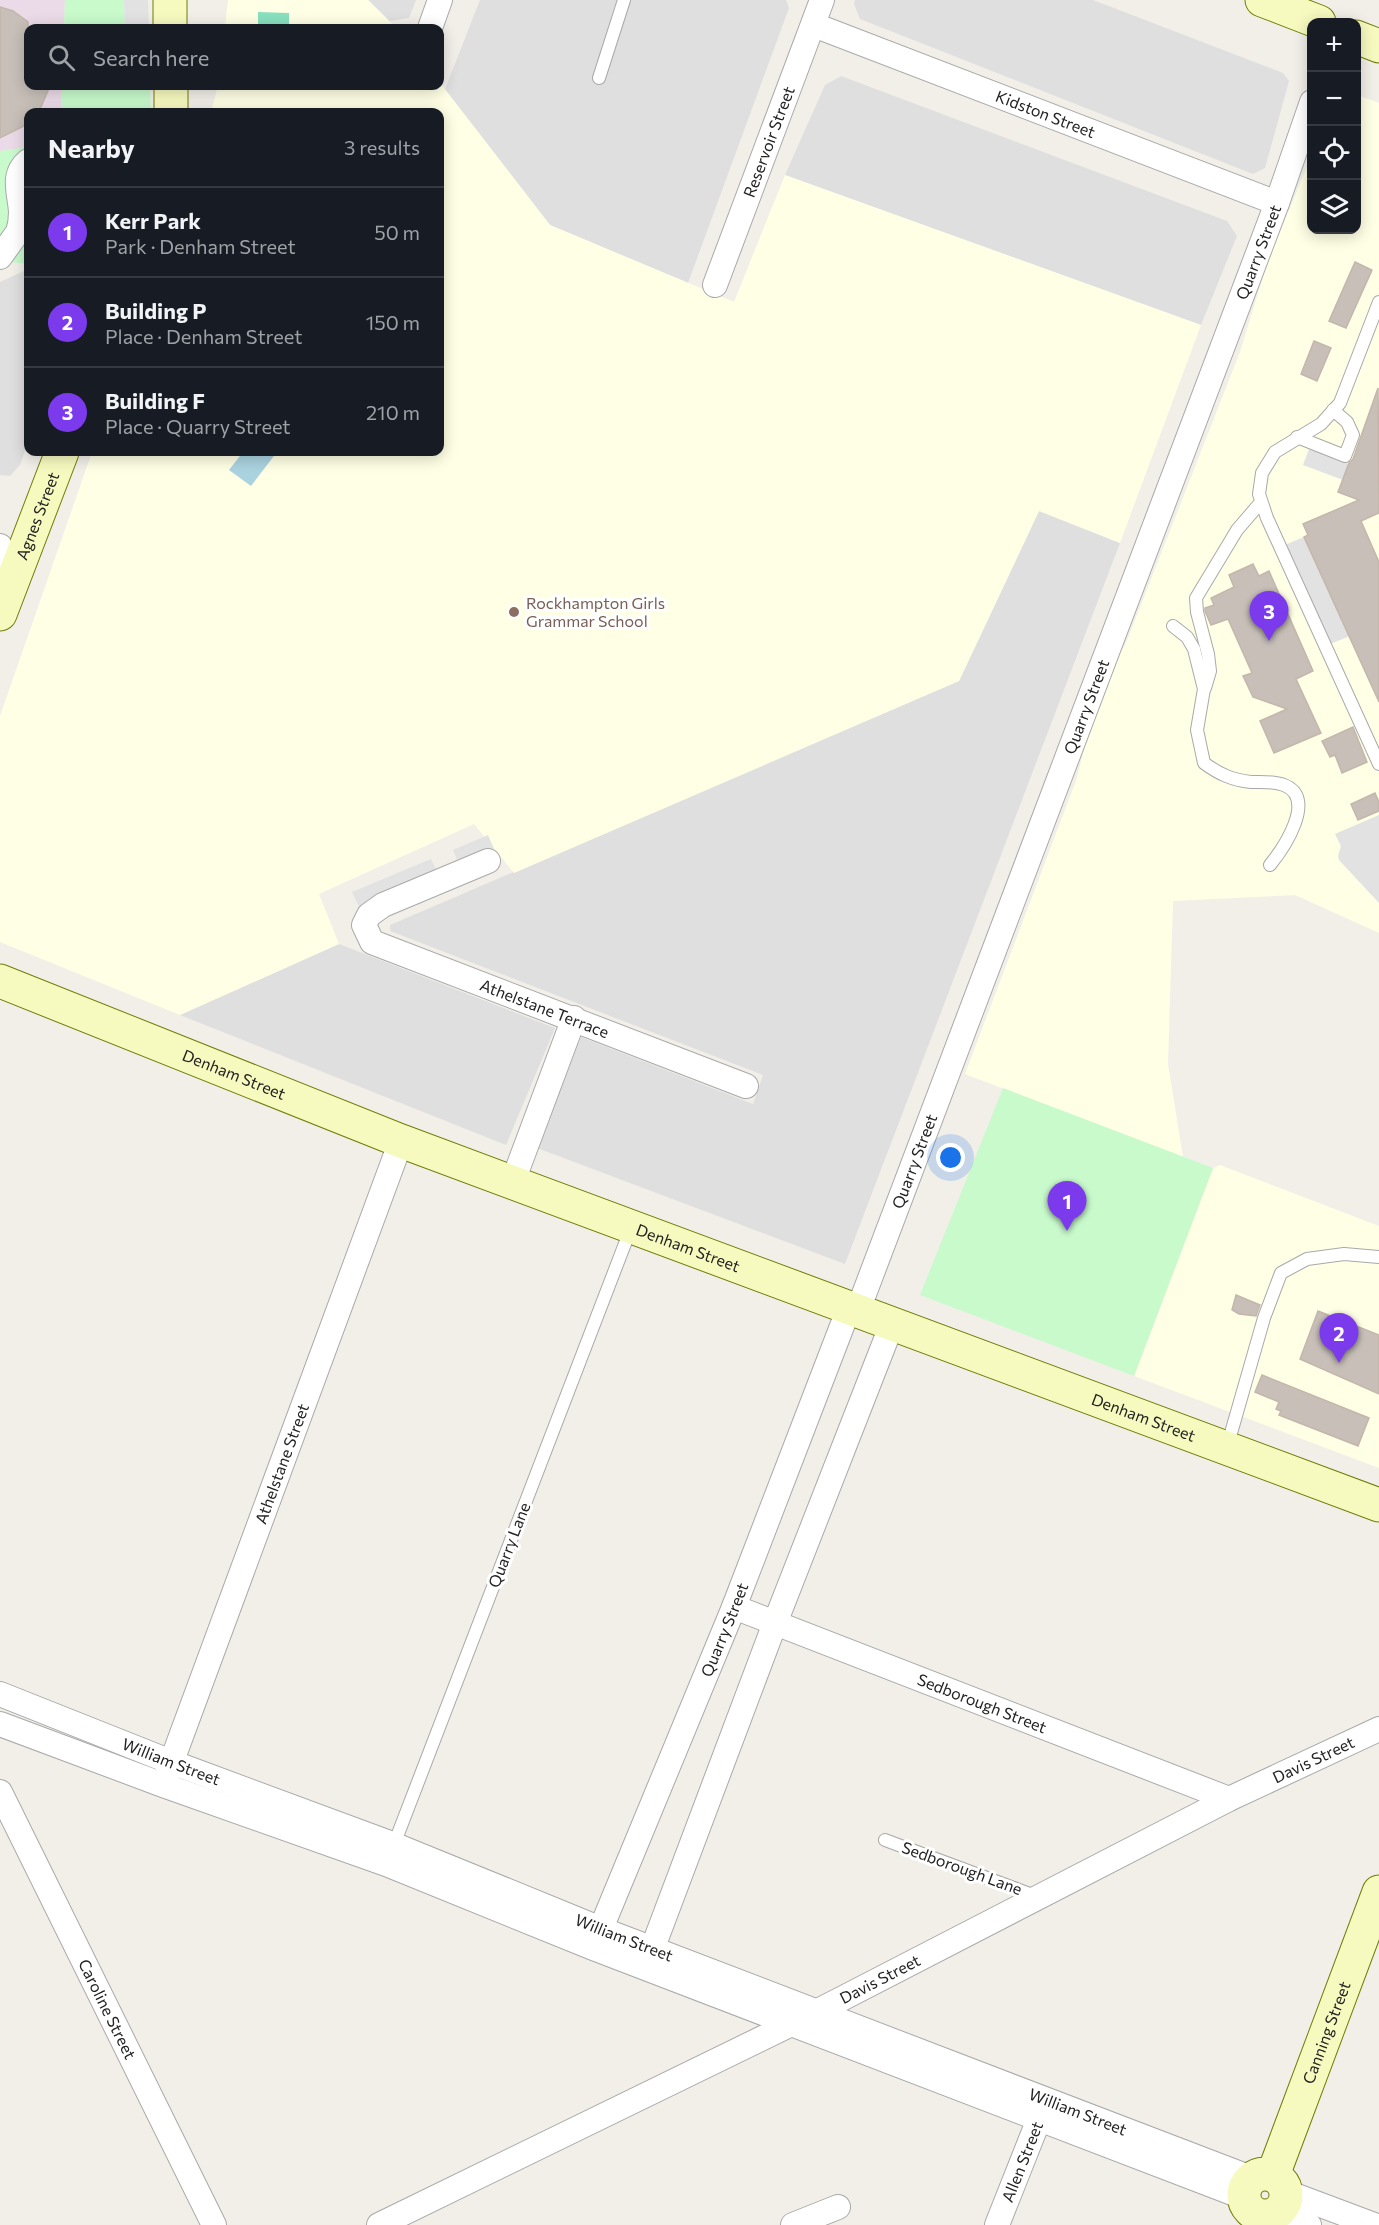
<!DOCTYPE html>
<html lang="en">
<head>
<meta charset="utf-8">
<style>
  :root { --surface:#171b24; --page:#242831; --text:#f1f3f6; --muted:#9ea1a6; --line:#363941; --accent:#7c3aed }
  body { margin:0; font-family:Commissioner,sans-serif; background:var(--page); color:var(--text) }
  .controls { position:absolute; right:18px; top:18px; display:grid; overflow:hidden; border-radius:12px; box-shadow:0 3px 15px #0003 }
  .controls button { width:54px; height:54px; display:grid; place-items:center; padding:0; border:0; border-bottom:2px solid var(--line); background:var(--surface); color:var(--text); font:30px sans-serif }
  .you { position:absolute; left:951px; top:1158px; width:21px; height:21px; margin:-15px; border:4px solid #fff; border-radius:50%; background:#1a73e8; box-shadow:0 0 0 9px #1a73e833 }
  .badge { display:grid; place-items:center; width:39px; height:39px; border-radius:50%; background:var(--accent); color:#fff; font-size:20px; font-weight:700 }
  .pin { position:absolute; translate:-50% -50px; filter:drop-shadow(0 2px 3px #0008) }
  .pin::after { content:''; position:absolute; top:32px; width:21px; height:18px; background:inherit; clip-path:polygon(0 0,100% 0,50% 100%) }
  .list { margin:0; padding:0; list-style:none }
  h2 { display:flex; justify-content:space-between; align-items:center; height:78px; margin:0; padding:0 24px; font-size:26px }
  h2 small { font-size:20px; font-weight:400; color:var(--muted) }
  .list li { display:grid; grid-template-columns:39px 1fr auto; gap:18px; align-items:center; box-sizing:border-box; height:90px; padding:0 24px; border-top:2px solid var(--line) }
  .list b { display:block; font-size:22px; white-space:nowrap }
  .list p { margin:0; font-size:20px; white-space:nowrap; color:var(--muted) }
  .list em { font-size:20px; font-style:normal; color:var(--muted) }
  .icon { flex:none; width:33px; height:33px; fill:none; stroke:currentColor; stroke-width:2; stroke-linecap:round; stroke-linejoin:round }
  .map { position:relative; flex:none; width:1379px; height:2225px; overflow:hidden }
  .search { position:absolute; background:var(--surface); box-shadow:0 3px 15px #0003; left:24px; top:24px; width:420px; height:66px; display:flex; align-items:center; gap:15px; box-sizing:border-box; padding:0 21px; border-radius:12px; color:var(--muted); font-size:22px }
  .panel { position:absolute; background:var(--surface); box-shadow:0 3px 15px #0003; left:24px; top:108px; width:420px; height:348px; border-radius:12px }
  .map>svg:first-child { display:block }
  .residential { fill:#e0dfdf }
  .industrial { fill:#ebdbe8 }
  .education { fill:#ffffe5 }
  .park { fill:#c8facc }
  .pitch { fill:#88e0be }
  .parking { fill:#e2e2e2 }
  .water { fill:#aad3df }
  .building { fill:#c7bfb8; stroke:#c4b6ab; stroke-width:1.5 }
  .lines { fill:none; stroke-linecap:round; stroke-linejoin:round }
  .lane-casing { stroke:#a9a9a9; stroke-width:14 }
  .street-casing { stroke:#a9a9a9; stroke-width:26 }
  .secondary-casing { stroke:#707d05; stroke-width:35 }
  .lane { stroke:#fff; stroke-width:12 }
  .street { stroke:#fff; stroke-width:24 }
  .secondary { stroke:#f7fabf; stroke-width:33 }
  .education-dot { fill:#8d6e63; stroke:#fff; stroke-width:2 }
  .labels { text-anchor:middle; stroke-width:6; stroke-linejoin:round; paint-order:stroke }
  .street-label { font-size:16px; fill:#222; stroke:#fff }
  .education-label { font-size:16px; fill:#785e54; stroke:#fff; text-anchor:start }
</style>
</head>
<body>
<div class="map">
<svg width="1379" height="2225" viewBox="0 0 1379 2225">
  <rect width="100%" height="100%" fill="#f2efe9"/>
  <g class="residential">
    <path d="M368,0H416L409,18L390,21Z"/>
    <path d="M480,0H786L789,8L688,283L550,225L445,89Z"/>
    <path d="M855,0H1093L1283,73L1289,81L1265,168L1253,174L860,19L854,4Z"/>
    <path d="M841,76L1227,221L1237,236L1201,325L785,175L825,85Z"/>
    <path d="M28,269V443L20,465L10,476L0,475V282Z"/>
    <path d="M1039,511L1120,543L845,1264L537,1148L581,1037L753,1104L763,1075L390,931V925L959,681Z"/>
    <path d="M339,944L555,1028L506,1145L180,1015Z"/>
  </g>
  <path class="industrial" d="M0,0H65L64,28H28V86H62L61,112H28V147L0,151Z"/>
  <g class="education">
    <path d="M228,0H368L396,28H225Z"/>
    <path d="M440,83L550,225L734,302L785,175L1201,325L1120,543L1039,511L959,681L514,873L474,824L319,894L339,944L180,1015L0,942V716L92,452H440V112H211L218,86H440Z"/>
    <path d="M1357,95L1379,103V933L1295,895L1173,901L1168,1064L1183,1157L965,1074L1077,778L1087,737L1110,670L1126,643L1240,352L1267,264L1311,157L1312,230H1356Z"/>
    <path d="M1220,1165L1379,1226V1468L1134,1376L1213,1168Z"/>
  </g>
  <g class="park">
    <path d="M65,0H124L125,28H64Z"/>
    <path d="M62,86H150L151,112H61Z"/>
    <path d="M28,147V264L0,261V151Z"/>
    <path d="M1003,1088L1213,1168L1134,1376L920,1295Z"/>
  </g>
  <path class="pitch" d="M258,12L289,13V28H258Z"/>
  <g class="parking">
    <path d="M124,0H148L149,28H125Z"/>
    <path d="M1309,449L1349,464L1343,480L1303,465Z"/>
    <path d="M1304,537L1350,636L1325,646L1280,547Z"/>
    <path d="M1379,815V903L1339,860L1338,856L1341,846L1335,834Z"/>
    <path d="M488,835L494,849L459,864L453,850Z"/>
    <path d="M431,859L438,874L359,907L352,892Z"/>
  </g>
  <path class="water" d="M243,452H277L251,486L229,470Z"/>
  <g class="building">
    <path d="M0,7L13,11L28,22V86H50L40,109L37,112H28V121L24,126L0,138Z"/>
    <path d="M1355,262L1372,270L1346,328L1329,321Z"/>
    <path d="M1314,341L1331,348L1317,381L1301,374Z"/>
    <path d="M1378,388L1379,513L1361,521L1379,562V702L1304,537L1308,535L1303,524L1359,500L1338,492L1349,463L1353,459Z"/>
    <path d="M1253,564L1259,576L1269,571L1313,671L1296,679L1321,733L1274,753L1260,721L1287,709L1253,697L1243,676L1252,673L1228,619L1211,625L1205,611V608L1214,605L1211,598L1234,587L1229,575Z"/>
    <path d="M1353,727L1367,762L1342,773L1335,755L1330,757L1322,741Z"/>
    <path d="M1375,793L1379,802V811L1358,820L1351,804Z"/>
    <path d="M1236,1295L1260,1305L1256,1316L1239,1314L1232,1310Z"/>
    <path d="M1318,1311L1379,1335V1394L1300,1359Z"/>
    <path d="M1262,1375L1369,1418L1358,1446L1279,1415L1281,1411L1276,1409L1279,1402L1255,1392Z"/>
  </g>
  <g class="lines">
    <defs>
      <g id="lane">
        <path d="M599,78L624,0"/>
        <path d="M1379,302L1340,403L1321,424L1275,452L1262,473L1259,494L1267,518L1379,764"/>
        <path d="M1297,437L1345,456L1353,435L1347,422L1333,410"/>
        <path d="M1173,626L1187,637L1194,649L1204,689L1197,730L1204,763C1219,774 1232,780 1251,782C1262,782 1273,781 1284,785C1318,798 1283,849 1270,865"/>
        <path d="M1205,688L1210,671L1208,654L1197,612L1196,598L1237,530L1261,502"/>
        <path d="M1227,1447L1264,1318L1281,1273L1307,1259L1344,1254L1379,1257"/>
        <path d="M885,1840L1038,1897"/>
        <path d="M393,1847L631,1228"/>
      </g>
      <g id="street">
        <path id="s1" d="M814,25L1277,203"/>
        <path d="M430,28L440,0"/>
        <path d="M18,232C20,226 21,219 21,212C20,193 11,175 28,161"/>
        <path d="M0,257L18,232L28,226"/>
        <path id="s2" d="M715,285L822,0"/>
        <path d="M0,546L14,575"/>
        <path id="s3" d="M488,861L383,905L369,915L364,925L372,942L746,1086"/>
        <path d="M513,1181L574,1018"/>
        <path id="s4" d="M858,1310L1277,203L1312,102"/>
        <path id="s5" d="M734,1607L1229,1799"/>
        <path id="s6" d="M0,1694L171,1762L395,1845L601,1929L1251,2178"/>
        <path d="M0,1724L163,1785L386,1864L593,1948L1243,2197"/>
        <path id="s7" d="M166,1777L401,1141"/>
        <path id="s8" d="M0,1792L214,2225"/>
        <path id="s9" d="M595,1943L734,1607L849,1308"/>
        <path d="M647,1963L775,1623L892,1324"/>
        <path d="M1286,2192L1374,2225"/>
        <path d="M1277,2212L1309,2225"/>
        <path id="s10" d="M379,2225L818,2011L1229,1799L1379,1729"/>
        <path d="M793,2225L838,2207"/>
        <path id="s11" d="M997,2225L1045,2104"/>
      </g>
      <g id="secondary">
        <path d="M170,0V28"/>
        <path d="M1262,0L1319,22"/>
        <path d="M1356,37L1379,46"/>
        <path d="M171,112V86"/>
        <path id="s12" d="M0,614L62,452"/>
        <path id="s13" d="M0,981L401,1141L1379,1505"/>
        <circle cx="1265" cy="2195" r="21"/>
        <path id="s14" d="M1273,2175L1379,1892"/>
      </g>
    </defs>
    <use href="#lane" class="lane-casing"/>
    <use href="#street" class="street-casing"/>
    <use href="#secondary" class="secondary-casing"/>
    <use href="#lane" class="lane"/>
    <use href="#street" class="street"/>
    <use href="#secondary" class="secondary"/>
  </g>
  <circle class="education-dot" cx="514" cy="612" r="6"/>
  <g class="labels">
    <g class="street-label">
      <text dy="6" stroke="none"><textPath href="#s1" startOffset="248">Kidston Street</textPath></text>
      <text dy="6" stroke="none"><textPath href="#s2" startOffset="153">Reservoir Street</textPath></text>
      <text dy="6" stroke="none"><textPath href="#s4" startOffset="1131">Quarry Street</textPath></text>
      <text dy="6" stroke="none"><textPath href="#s12" startOffset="105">Agnes Street</textPath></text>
      <text dy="6" stroke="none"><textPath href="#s4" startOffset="645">Quarry Street</textPath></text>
      <text dy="6" stroke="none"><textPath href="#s3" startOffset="346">Athelstane Terrace</textPath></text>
      <text dy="6" stroke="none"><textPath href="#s13" startOffset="252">Denham Street</textPath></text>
      <text dy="6" stroke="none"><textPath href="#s4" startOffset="159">Quarry Street</textPath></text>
      <text dy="6" stroke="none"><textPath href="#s13" startOffset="738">Denham Street</textPath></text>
      <text dy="6" stroke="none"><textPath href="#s13" startOffset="1224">Denham Street</textPath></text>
      <text dy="6" stroke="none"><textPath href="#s7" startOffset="334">Athelstane Street</textPath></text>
      <text transform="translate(509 1545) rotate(-69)" y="6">Quarry Lane</text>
      <text dy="6" stroke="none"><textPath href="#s9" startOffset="339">Quarry Street</textPath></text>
      <text dy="6" stroke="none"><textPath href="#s5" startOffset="266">Sedborough Street</textPath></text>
      <text dy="6" stroke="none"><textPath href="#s10" startOffset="1044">Davis Street</textPath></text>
      <text dy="6" stroke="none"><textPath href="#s6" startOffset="184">William Street</textPath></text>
      <text transform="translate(962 1868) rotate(20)" y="6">Sedborough Lane</text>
      <text dy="6" stroke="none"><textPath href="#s6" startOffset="670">William Street</textPath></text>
      <text dy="6" stroke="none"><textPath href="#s10" startOffset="558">Davis Street</textPath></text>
      <text dy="6" stroke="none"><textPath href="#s8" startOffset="242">Caroline Street</textPath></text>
      <text dy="6" stroke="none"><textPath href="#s14" startOffset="152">Canning Street</textPath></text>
      <text dy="6" stroke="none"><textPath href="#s6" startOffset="1156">William Street</textPath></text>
      <text dy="6" stroke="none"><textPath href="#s11" startOffset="68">Allen Street</textPath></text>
    </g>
    <g class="education-label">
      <text x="526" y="609">Rockhampton Girls<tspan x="526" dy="18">Grammar School</tspan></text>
    </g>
  </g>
</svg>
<div class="controls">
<button>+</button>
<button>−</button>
<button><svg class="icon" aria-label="locate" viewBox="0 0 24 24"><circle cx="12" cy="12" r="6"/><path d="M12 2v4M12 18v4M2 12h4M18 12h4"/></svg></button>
<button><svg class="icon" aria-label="layers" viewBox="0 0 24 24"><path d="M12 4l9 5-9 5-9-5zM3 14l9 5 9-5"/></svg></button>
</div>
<div class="you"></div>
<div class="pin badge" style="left:1067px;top:1231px">1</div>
<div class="pin badge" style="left:1339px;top:1363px">2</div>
<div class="pin badge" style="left:1269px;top:641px">3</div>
<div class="search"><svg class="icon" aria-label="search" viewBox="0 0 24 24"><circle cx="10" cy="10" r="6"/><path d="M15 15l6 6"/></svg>Search here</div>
<section class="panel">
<h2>Nearby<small>3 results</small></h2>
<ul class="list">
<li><span class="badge">1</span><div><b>Kerr Park</b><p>Park · Denham Street</p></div><em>50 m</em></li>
<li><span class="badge">2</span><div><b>Building P</b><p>Place · Denham Street</p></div><em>150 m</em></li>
<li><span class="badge">3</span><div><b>Building F</b><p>Place · Quarry Street</p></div><em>210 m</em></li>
</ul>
</section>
</div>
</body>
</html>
